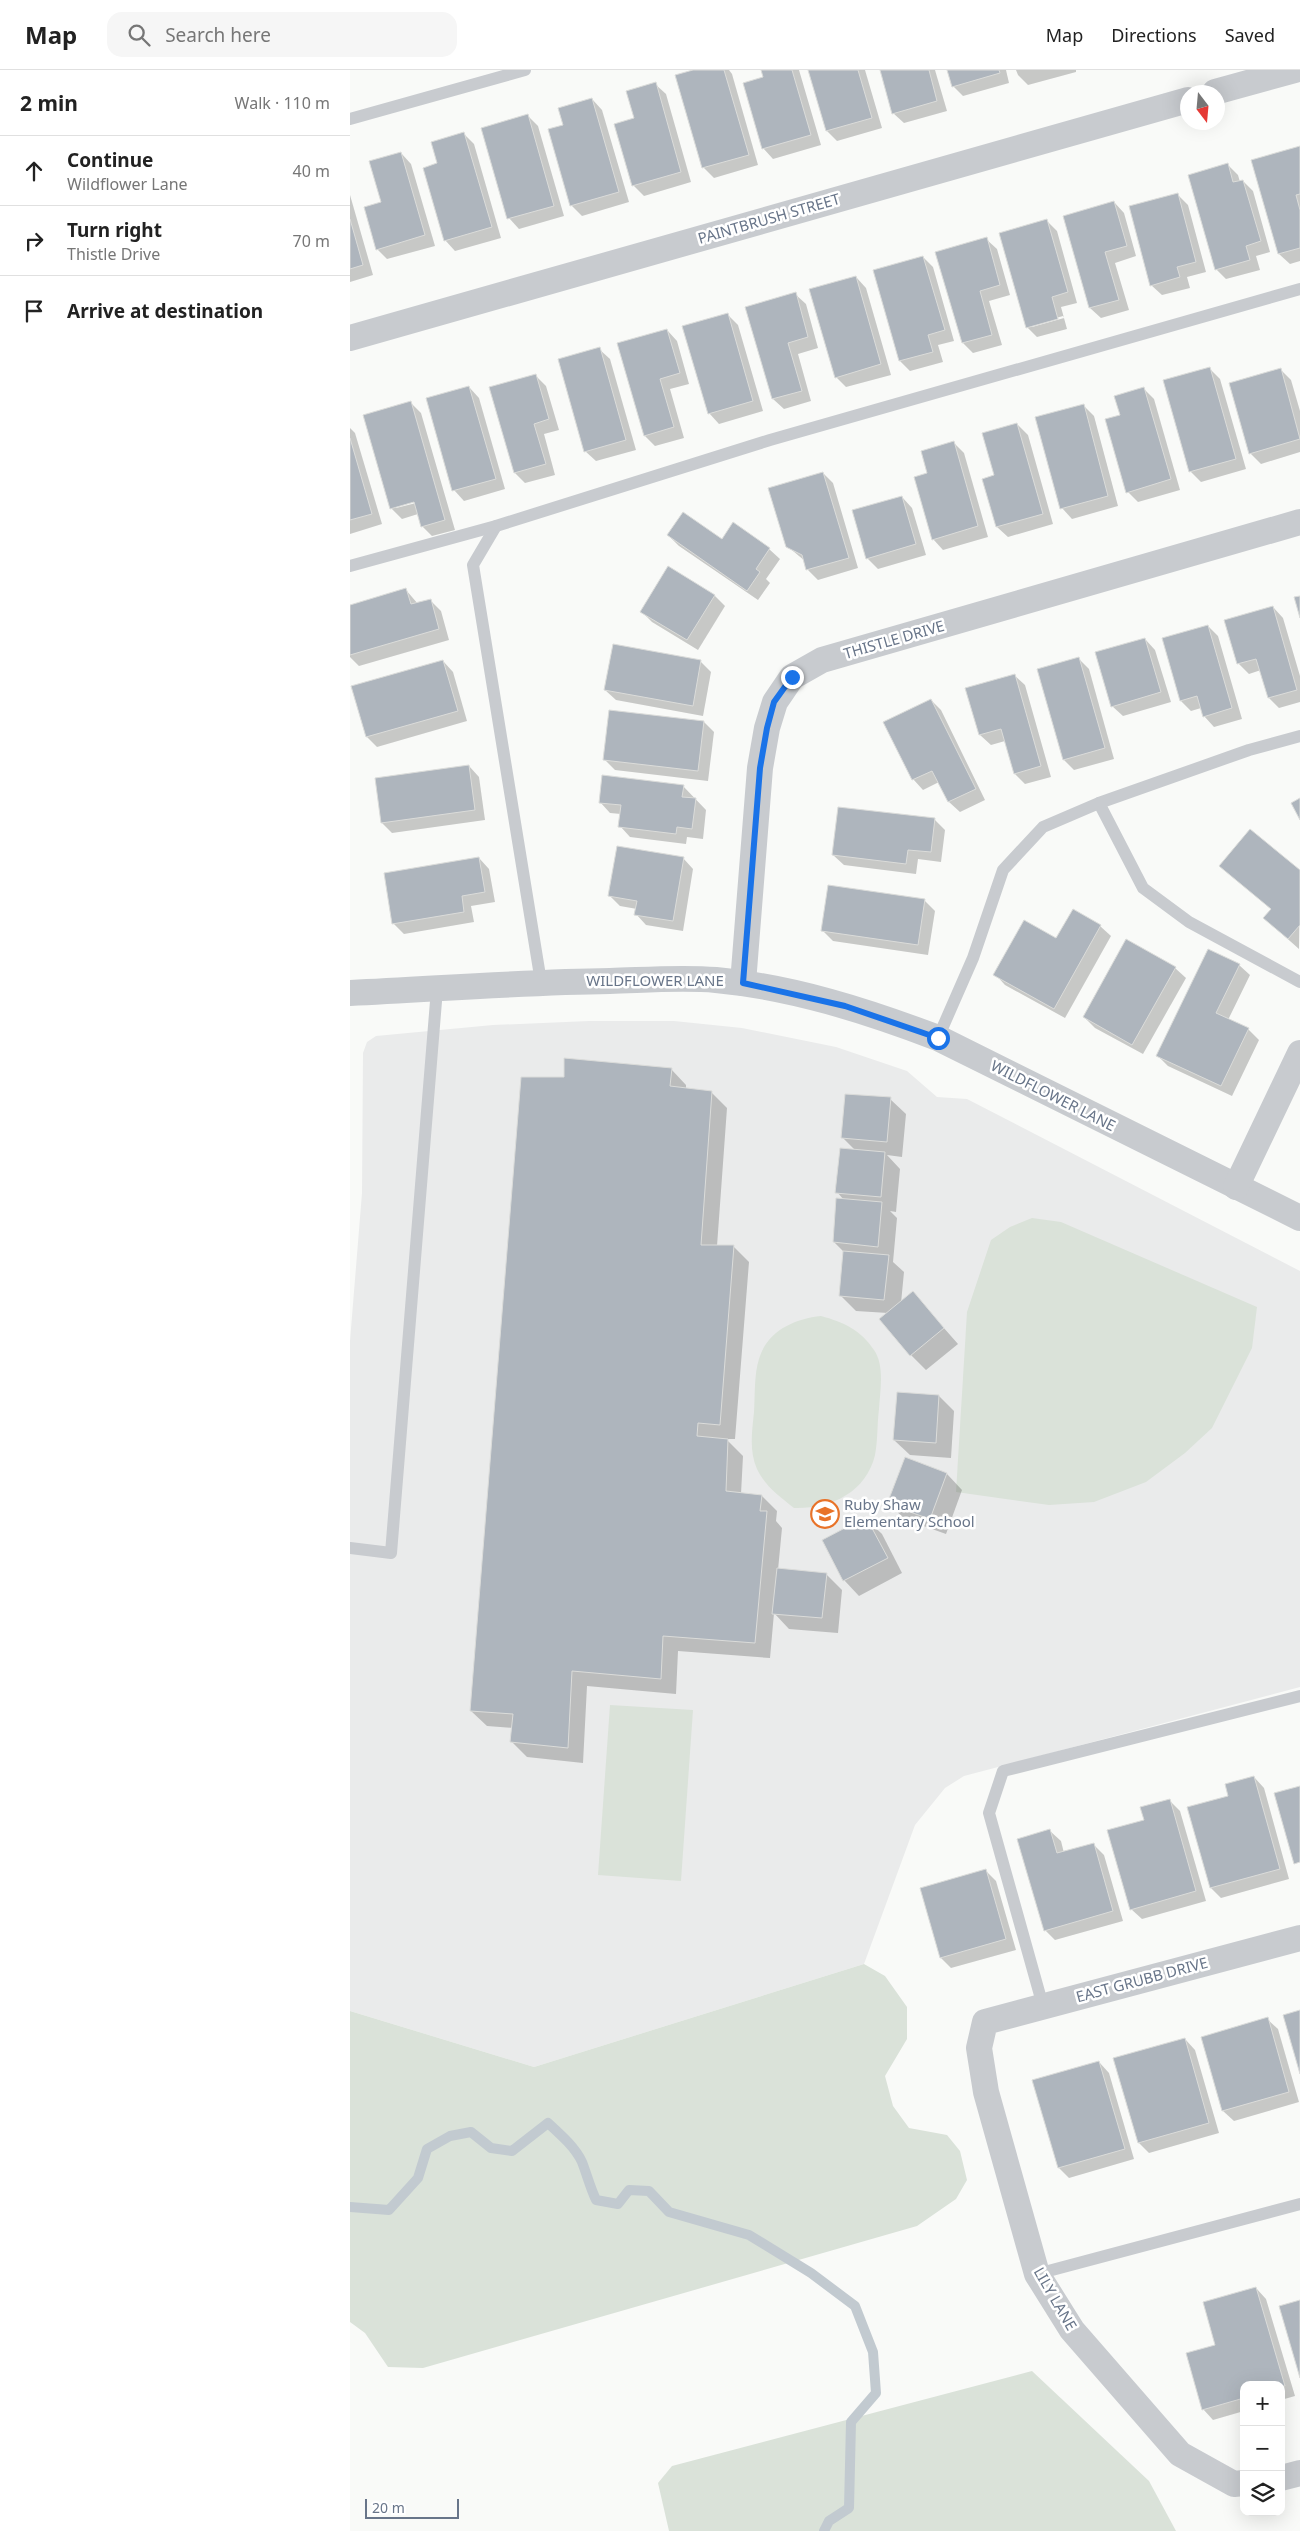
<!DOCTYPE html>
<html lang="en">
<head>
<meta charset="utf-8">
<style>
  :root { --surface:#fff; --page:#f6f6f6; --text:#222; --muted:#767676; --line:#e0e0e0 }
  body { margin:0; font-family:"Noto Sans",sans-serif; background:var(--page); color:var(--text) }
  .controls { position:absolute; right:15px; bottom:15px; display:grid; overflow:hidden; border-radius:10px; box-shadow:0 5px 20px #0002 }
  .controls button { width:45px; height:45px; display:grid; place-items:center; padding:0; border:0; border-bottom:1px solid var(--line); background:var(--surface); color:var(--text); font:25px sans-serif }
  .compass { position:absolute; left:830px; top:15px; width:45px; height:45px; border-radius:50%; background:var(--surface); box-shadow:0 5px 20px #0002; rotate:164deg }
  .scale { position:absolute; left:15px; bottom:12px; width:94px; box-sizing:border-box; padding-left:5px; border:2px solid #687589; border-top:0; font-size:14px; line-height:18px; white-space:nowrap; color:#687589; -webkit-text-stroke:4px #fff; paint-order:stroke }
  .stop { position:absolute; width:15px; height:15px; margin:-11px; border:4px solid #1a73e8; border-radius:50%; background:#fff }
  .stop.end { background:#1a73e8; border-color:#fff; box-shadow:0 1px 5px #0008 }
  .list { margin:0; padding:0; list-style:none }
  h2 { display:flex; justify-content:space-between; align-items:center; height:65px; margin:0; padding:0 20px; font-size:21px }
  h2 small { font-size:16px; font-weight:400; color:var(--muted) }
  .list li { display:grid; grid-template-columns:32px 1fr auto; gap:15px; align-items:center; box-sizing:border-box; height:70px; padding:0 20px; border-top:1px solid var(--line) }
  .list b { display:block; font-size:19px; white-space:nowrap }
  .list p { margin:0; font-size:16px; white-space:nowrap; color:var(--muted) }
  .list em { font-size:16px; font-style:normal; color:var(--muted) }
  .icon { flex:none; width:28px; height:28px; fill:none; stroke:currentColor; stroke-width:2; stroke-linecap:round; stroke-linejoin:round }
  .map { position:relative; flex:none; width:950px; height:2461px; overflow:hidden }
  header { display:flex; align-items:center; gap:30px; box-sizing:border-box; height:70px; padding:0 25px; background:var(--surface); border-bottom:1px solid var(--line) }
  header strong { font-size:24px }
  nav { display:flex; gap:28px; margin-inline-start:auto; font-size:18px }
  .search { width:350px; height:45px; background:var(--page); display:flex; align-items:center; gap:12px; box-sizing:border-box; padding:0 18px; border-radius:15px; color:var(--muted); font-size:19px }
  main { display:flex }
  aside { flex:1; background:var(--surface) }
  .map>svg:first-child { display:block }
  .built { fill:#eaebeb }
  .green { fill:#dae2d9 }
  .shadow { fill:#0003; fill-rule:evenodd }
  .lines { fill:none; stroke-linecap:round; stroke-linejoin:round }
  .stream { stroke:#c2cad0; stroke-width:10 }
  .building { fill:#aeb5bd; stroke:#dbdcda }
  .lane { stroke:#c8cbcf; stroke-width:12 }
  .street { stroke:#c8cbcf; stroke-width:26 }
  .route { stroke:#1a73e8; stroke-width:6 }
  .labels { text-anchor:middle; stroke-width:5; stroke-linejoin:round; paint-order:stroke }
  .street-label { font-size:15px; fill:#687589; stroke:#fff }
  .poi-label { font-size:15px; fill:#687589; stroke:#fff; text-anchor:start }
</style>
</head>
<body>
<header>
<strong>Map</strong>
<div class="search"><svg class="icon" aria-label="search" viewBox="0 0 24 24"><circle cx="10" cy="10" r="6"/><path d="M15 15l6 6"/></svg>Search here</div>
<nav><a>Map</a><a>Directions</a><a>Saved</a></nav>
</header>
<main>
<aside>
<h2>2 min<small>Walk · 110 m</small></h2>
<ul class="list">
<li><svg class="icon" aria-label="ahead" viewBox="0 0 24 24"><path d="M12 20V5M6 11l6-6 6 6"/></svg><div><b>Continue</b><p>Wildflower Lane</p></div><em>40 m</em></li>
<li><svg class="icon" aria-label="right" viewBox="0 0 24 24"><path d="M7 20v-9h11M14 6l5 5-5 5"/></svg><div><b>Turn right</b><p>Thistle Drive</p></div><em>70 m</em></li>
<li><svg class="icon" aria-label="arrive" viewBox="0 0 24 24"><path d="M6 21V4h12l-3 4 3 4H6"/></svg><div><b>Arrive at destination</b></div></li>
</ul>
</aside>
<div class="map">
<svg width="950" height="2461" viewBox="0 0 950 2461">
  <rect width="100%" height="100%" fill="#f9faf8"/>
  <path class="built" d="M239,951H324L392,958L486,977L557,1001L587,1027L617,1029L950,1201V1617L614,1706L595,1718L565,1755L514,1894L184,1997L0,1941V1271L12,1123L13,983L17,972L26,966L143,955Z"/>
  <g class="green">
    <path d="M682,1148L711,1152L907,1237L902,1278L862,1358L835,1383L796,1412L744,1432L699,1435L606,1422L617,1242L641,1170L660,1157Z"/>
    <path d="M471,1246C493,1252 511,1260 524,1280C535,1296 530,1321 529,1339C527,1354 528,1370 525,1385C516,1423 480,1439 444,1438C429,1426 415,1416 407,1399C399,1381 402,1362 404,1342C405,1326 404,1304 409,1289C417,1261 444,1249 471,1246Z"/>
    <path d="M260,1635L343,1640L331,1811L248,1805Z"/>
    <path d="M514,1894L535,1906L557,1937V1969L535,2006L543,2036L559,2058L597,2065L610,2081L617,2110L606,2129L567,2156L73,2298L38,2297L15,2263L0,2252V1941L184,1997Z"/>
    <path d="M682,2301L799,2411L826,2461H319L308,2413L322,2396Z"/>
  </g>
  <g class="shadow">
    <path d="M348,0H379L382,4L408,95L364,108L353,97Z"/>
    <path d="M412,0H449L471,75L423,89L413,78L415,8Z"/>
    <path d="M459,0H515L532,58L487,71L477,61Z"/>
    <path d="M531,0H585L597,41L554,53L543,43Z"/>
    <path d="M598,0H656L659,13L613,26L603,16Z"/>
    <path d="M666,0H726V2L678,15L668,5Z"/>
    <path d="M305,14L316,24L341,112L294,126L283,115L285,49Z"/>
    <path d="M242,29L252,40L279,132L232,146L221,135L215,56Z"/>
    <path d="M178,46L188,56L214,146L169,159L159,148Z"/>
    <path d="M114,64L124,74L151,168L105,181L95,170Z"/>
    <path d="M950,78V191L940,194L929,184Z"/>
    <path d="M51,83L61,94L85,176L37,189L27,179L33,133Z"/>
    <path d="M878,95L888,105L890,112L893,111L903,121L920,182L906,186L910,200L876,209L866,199Z"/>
    <path d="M827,124L838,135L856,202L837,207L840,218L812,225L801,215Z"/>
    <path d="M0,125L23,205L0,212Z"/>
    <path d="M764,132L774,143L786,186L765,193L779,240L751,248L740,238L714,146Z"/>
    <path d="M696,150L707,161L727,233L711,237L717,259L687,267L677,257ZM713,246L714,248L682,257V255Z"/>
    <path d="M636,169L647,179L660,225L639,231L652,275L623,283L613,273Z"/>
    <path d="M573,187L583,197L604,271L588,275L593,292L560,301L550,291Z"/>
    <path d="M506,207L516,218L541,305L496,317L486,307Z"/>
    <path d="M445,224L456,234L468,278L448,284L461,331L434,339L423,329L397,237Z"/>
    <path d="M377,244L388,255L413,341L369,354L359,343Z"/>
    <path d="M317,260L327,271L339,314L320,319L334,368L305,376L295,366Z"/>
    <path d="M249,279L260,289L286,380L246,391L235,381Z"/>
    <path d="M859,298L870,309L896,399L851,412L840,401Z"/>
    <path d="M931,300L941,310L950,341V382L911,394L900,383Z"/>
    <path d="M185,305L196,316L209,360L194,364L205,405L175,413L165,403L141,318Z"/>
    <path d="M119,317L129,328L155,419L114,431L104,420Z"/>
    <path d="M793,318L804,329L830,420L788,432L778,422L771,346Z"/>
    <path d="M61,333L71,343L105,460L82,466L72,456L68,444L52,449L41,438ZM70,429V432L46,438V436Z"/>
    <path d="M733,335L744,346L768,436L722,449L712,438Z"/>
    <path d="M667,354L678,365L703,454L658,467L647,457L634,410L646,406Z"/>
    <path d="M0,358L5,363L32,454L0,464Z"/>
    <path d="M604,373L614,383L638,467L593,480L583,469L579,404Z"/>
    <path d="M473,403L483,413L508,498L468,510L458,500L455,491L437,476Z"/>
    <path d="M552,427L562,438L576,485L528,499L517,488Z"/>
    <path d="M318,465L372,470L419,479L430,489L416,509L420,513L408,530L329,476Z"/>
    <path d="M318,498L365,526L375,536L348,580L302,552L291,541Z"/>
    <path d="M56,520L68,534L80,530L91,541L99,570L9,596L0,587V536Z"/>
    <path d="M923,537L933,548L950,606V632L929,638L919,628L911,600L899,604L888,593Z"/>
    <path d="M858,556L868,566L892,649L864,657L854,646L851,638L841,641L831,631Z"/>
    <path d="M795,569L805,580L821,632L773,646L762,636Z"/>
    <path d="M728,588L739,599L764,689L724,700L714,690Z"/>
    <path d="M93,591L103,602L117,651L27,677L17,667L3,617Z"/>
    <path d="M350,591L361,602L353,646L266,630L255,620Z"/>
    <path d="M664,605L675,615L701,707L675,714L665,704L655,671L641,675L630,665L617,619Z"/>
    <path d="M581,630L591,640L635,730L610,742L599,732L589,712L573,720L563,709Z"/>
    <path d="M354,652L364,662L358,711L265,700L254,689Z"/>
    <path d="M119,696L129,707L135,750L42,763L32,753Z"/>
    <path d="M333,716L356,740L353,769L337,767L336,774L280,767L270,756L271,744L260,743L250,732Z"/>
    <path d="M489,738L585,750L595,760L591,792L568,789L566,804L494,795L483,785Z"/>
    <path d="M129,788L139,799L145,832L121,836L124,852L54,864L43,853Z"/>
    <path d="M333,788L343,799L333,861L296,855L286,844L287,839L270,836L260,826Z"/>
    <path d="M871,796L950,802L949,879L914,848L922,840Z"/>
    <path d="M574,830L585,841L578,885L483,871L473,861Z"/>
    <path d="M750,856L761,866L715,948L655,915L645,904L707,870Z"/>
    <path d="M889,895L900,905L878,950L898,959L909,970L882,1026L818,996L808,986Z"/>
    <path d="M825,898L836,908L793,984L745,958L734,947Z"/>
    <path d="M321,999L336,1015V1019L361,1022L377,1038L367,1176H383L399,1192L385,1369H376L393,1386L391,1424L412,1426L427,1441L426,1451L432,1458L428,1500L476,1504L492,1520L488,1563L439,1559L424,1543L420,1588L328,1581L326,1624L237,1616L233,1693L177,1687L162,1672L163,1658L137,1656L121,1641L215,1008Z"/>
    <path d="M540,1029L556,1044L552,1087L537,1085L550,1099L546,1142L540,1141L547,1148L543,1192L554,1202L551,1233L563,1223L608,1274L576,1300L561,1285L538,1243L506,1241L490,1225L494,1182L484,1172L494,1130L487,1122L506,1081L493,1068Z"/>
    <path d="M589,1326L604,1341L601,1388L560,1385L544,1370Z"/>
    <path d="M556,1389L597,1404L612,1420L596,1464L554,1449L539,1433Z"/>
    <path d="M516,1449L532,1464L552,1503L509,1526L494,1510Z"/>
    <path d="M904,1707L914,1718L939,1809L871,1828L861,1818L839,1738L880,1727Z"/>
    <path d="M819,1730L830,1741L856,1831L792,1849L781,1839L795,1751Z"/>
    <path d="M700,1761L711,1771L714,1783L743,1774L754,1785L773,1851L705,1870L695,1860Z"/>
    <path d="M635,1800L646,1811L666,1880L601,1898L591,1888Z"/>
    <path d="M917,1949L928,1959L949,2032L884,2051L873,2041L852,1967Z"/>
    <path d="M835,1969L845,1980L869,2063L799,2083L789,2073Z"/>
    <path d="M749,1992L759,2003L784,2089L719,2108L709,2098Z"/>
    <path d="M906,2218L916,2229L945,2326L931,2330V2315H894V2341L863,2350L853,2339L867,2276Z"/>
  </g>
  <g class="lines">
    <path class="stream" d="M0,2137L39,2140L68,2108L77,2079L100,2066L121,2062L141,2078L162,2081L198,2053C210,2064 225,2077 232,2092C237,2105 240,2117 246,2130L268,2134L279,2120L299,2121L319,2142L399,2165L461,2203L505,2236L523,2282L526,2323L501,2352L499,2438L479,2451L474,2461"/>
  </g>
  <g class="building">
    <path d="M343,0H374L399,85L352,98L325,5Z"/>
    <path d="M411,0H442L461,65L412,79L393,13L413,7Z"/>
    <path d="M458,0H508L522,48L476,61Z"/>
    <path d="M530,0H579L587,31L542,44Z"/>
    <path d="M597,0H649L650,3L602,17Z"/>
    <path d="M306,12L331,102L282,116L264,54L284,48L276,21Z"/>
    <path d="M242,28L269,122L220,136L198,59L213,55L208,38Z"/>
    <path d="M178,44L204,136L157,149L131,58Z"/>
    <path d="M114,62L142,157L94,171L73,98L87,93L81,72Z"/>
    <path d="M950,76V124L946,125L950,140V178L928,184L901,90Z"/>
    <path d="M51,82L75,165L26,180L14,137L31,132L19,91Z"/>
    <path d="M878,93L883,112L893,110L911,171L896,176L900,190L865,200L838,105Z"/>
    <path d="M828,123L846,192L827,197L830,207L800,216L779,136Z"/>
    <path d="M764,131L777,176L755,182L769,230L739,238L713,146Z"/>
    <path d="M0,149L13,195L0,199Z"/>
    <path d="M697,149L718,222L702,227L708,249L676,258L649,163Z"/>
    <path d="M637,167L650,215L630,221L642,265L612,273L585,182Z"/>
    <path d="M573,186L595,260L578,265L583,282L549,291L523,200Z"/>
    <path d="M506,206L531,294L485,308L459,219Z"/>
    <path d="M446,222L458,267L438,273L452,321L422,329L395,237Z"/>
    <path d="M378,243L403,331L358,344L332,256Z"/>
    <path d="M317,259L330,303L310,309L324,357L294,366L267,273Z"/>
    <path d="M250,277L276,370L234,382L208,289Z"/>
    <path d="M860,297L886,389L839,402L813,310Z"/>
    <path d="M931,298L950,369L899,384L879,313Z"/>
    <path d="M186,304L199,349L184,354L196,394L164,403L139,317Z"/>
    <path d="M119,316L146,409L102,421L76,328Z"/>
    <path d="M794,317L821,409L776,423L755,349L770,345L764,326Z"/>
    <path d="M61,331L95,450L71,457L64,432L40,439L13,345Z"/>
    <path d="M734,334L758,426L710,439L685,347Z"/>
    <path d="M667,353L693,444L646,457L632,409L644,405L632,363Z"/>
    <path d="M0,368L22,444L0,450Z"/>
    <path d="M604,371L628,456L582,470L564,407L577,403L571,381Z"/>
    <path d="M473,402L499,488L456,500L452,485L436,477L418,418Z"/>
    <path d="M552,426L566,474L516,489L502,440Z"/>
    <path d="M333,442L372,469L383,452L420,478L406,499L410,502L397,521L317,465Z"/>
    <path d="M318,496L365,525L337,570L290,542Z"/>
    <path d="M56,518L61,534L81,529L89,559L0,585V535Z"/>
    <path d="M950,526V548L944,527Z"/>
    <path d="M923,536L947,620L918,628L906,589L887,594L874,550Z"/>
    <path d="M858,555L882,638L853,647L847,626L830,631L812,568Z"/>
    <path d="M795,568L811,622L761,637L745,582Z"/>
    <path d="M263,574L351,590L343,636L254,620Z"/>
    <path d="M729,587L755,678L713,690L687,599Z"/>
    <path d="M93,590L108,641L16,667L1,616Z"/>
    <path d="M665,604L691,696L664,704L651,659L629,665L615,618Z"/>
    <path d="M581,629L626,719L598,732L582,701L562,710L533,652Z"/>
    <path d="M259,640L354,651L348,701L253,690Z"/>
    <path d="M119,695L125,740L31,753L25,708Z"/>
    <path d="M252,705L334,715L332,727L346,728L342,759L327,757L326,764L268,757L271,735L249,733Z"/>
    <path d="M950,728V750L941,733Z"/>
    <path d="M488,737L585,748L581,782L558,780L556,794L482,785Z"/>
    <path d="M900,759L950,800V855L938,869L913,848L921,839L869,796Z"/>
    <path d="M267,776L334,787L323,851L284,845L287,831L258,826Z"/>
    <path d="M129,787L135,822L112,826L114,842L42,854L34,803Z"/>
    <path d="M478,815L575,829L568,875L471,861Z"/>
    <path d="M723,839L751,855L704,939L643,905L674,850L706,868Z"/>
    <path d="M776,869L826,897L782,975L733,947Z"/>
    <path d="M858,879L890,894L866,943L899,958L871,1016L806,986Z"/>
    <path d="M214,988L322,998L320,1016L362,1021L351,1175H384L370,1355L348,1353L347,1366L378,1369L376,1421L412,1425L410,1441H417L405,1573L313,1566L311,1609L222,1601L218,1678L160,1672L163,1644L120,1641L171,1007H214Z"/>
    <path d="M495,1024L541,1027L537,1072L491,1068Z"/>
    <path d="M490,1078L535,1082L531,1127L485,1123Z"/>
    <path d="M486,1128L532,1132L528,1177L483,1172Z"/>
    <path d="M493,1181L539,1185L534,1230L489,1226Z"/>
    <path d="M563,1221L594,1258L560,1286L529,1249Z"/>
    <path d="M547,1322L589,1325L586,1373L543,1370Z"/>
    <path d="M555,1387L597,1403L580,1449L537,1434Z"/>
    <path d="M516,1447L538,1488L493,1511L472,1470Z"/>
    <path d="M427,1498L477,1503L472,1548L422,1544Z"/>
    <path d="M904,1706L930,1799L860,1818L837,1737L878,1726L875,1714Z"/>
    <path d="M950,1716V1792L944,1794L924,1723Z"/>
    <path d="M820,1729L846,1821L780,1840L757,1760L794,1750L790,1737Z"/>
    <path d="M700,1759L707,1783L744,1773L763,1841L694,1861L667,1769Z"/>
    <path d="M636,1799L656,1869L590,1888L570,1818Z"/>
    <path d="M950,1940V2004L933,1945Z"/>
    <path d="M918,1947L939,2022L872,2041L851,1967Z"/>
    <path d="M835,1968L859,2053L788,2073L763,1988Z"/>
    <path d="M749,1991L775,2079L708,2098L682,2010Z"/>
    <path d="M906,2217L935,2316L894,2315V2328L852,2340L836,2283L865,2275L853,2232Z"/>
    <path d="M950,2230V2308L929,2236Z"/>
  </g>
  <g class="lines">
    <g class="lane">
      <path d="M0,49L175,0"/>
      <path d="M146,456L123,495L191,912"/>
      <path d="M0,496L146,456L420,370L950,219"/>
      <path d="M749,733L793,818L839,852L950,912"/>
      <path d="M588,968L623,888L653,800L693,757L749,733L899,680L950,666"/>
      <path d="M0,1478L41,1483L87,919"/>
      <path d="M693,1936L639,1743L653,1701L950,1626"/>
      <path d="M687,2204L950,2134"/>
    </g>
    <g class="street">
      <path d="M865,22L945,0"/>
      <path d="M0,268L838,30"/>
      <path d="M393,913L410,698L417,658L425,632L442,607L472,590L950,452"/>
      <path d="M0,923C87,919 173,912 260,911C295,910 331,907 366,910C442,917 517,941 588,968L950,1148"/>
      <path d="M886,1117L950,983"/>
      <path d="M931,2408L950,2403"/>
      <path d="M894,2413L884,2414L830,2384L722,2260L687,2204L636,2022L629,1978L635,1952L950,1868"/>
    </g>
  </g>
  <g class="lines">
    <path class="route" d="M442,607L424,632L417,658L410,698L393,913L495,936L588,968"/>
  </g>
  <defs>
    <symbol id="school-ring" viewBox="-11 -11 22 22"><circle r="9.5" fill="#fff" stroke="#e87329" stroke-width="1.5"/><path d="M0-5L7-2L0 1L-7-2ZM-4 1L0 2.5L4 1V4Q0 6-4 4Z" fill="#e87329"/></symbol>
  </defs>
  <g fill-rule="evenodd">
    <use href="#school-ring" x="459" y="1428" width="32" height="32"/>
  </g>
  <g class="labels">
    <g class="street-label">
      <text transform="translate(419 149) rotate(-16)" y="5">PAINTBRUSH STREET</text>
      <text transform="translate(544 570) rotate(-16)" y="5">THISTLE DRIVE</text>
      <text x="305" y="916">WILDFLOWER LANE</text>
      <text transform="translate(703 1026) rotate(27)" y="5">WILDFLOWER LANE</text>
      <text transform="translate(792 1910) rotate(-15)" y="5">EAST GRUBB DRIVE</text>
      <text transform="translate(705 2229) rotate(60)" y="5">LILY LANE</text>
    </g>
    <g class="poi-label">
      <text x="494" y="1440">Ruby Shaw<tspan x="494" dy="17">Elementary School</tspan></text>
    </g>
  </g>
</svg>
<div class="controls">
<button>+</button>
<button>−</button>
<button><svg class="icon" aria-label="layers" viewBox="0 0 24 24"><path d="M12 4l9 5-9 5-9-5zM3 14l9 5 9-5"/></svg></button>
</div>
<svg class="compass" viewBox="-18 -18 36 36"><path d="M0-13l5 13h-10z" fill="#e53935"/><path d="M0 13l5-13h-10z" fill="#767676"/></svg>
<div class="scale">20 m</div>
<div class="stop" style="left:588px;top:968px"></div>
<div class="stop end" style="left:442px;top:607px"></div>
</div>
</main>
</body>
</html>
